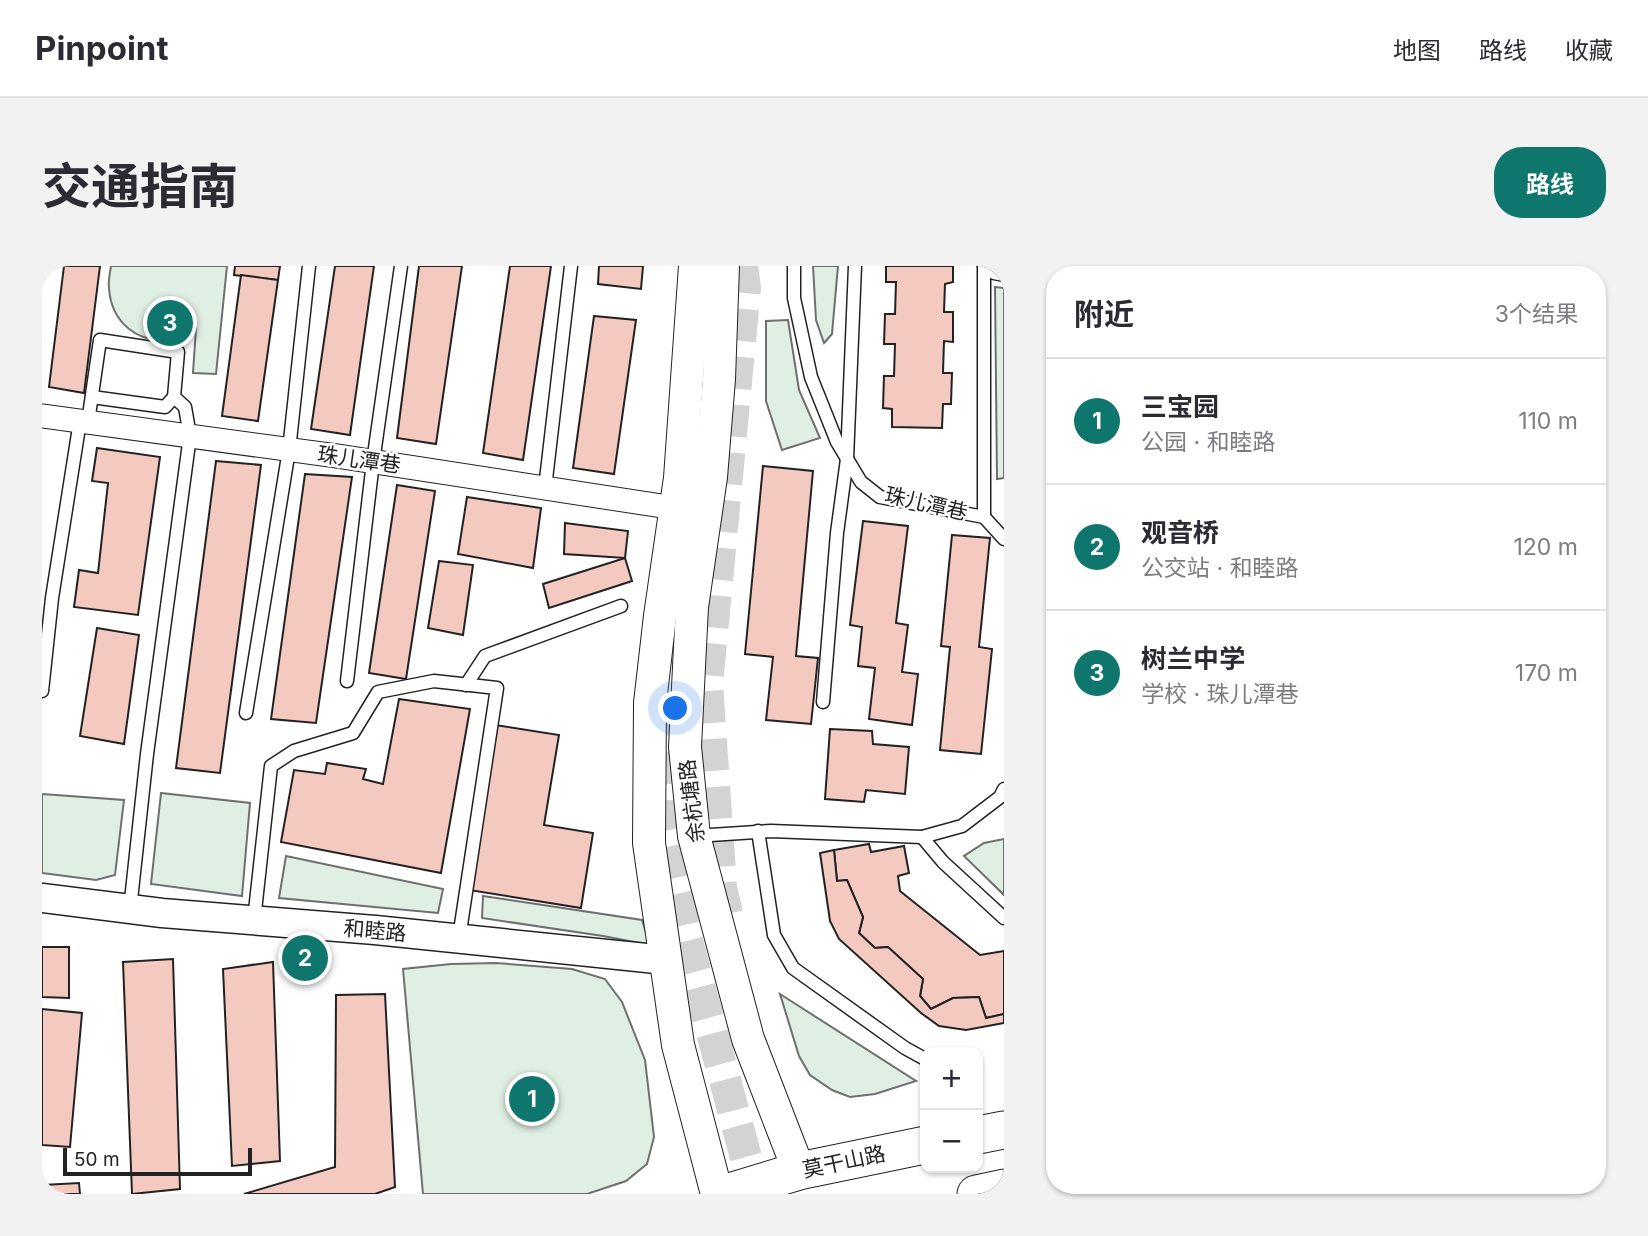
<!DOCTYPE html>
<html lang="zh">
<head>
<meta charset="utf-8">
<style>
  :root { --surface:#fff; --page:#f2f2f3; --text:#2b2b33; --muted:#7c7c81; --line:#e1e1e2; --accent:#0f766e }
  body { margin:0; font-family:Inter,"Noto Sans SC",sans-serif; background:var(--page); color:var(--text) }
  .controls { position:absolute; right:21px; bottom:21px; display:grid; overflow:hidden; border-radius:14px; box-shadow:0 2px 5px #0004 }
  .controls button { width:63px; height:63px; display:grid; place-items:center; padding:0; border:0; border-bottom:2px solid var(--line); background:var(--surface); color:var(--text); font:35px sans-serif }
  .scale { position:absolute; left:21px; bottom:18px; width:189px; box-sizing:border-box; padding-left:7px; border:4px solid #222; border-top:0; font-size:19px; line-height:24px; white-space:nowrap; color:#222; -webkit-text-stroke:5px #fff; paint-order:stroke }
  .you { position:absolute; left:634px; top:443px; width:24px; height:24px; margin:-18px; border:5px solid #fff; border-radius:50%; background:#1a73e8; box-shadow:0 0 0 10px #1a73e833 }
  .badge { display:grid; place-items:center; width:46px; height:46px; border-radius:50%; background:var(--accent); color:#fff; font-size:23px; font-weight:700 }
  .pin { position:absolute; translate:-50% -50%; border:4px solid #fff; box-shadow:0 2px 7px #0006 }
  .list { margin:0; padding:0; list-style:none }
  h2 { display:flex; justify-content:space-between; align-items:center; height:91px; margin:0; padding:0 28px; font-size:30px }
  h2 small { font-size:23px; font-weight:400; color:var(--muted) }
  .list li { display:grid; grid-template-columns:46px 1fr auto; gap:21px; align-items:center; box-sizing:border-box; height:126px; padding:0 28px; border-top:2px solid var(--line) }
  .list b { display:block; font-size:26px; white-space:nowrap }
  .list p { margin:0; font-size:23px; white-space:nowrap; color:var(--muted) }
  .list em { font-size:23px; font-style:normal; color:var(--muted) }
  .map { position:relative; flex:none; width:962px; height:928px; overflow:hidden; border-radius:28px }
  header { display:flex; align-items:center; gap:42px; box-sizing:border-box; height:98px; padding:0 35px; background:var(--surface); border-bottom:2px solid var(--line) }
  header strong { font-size:33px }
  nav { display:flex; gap:38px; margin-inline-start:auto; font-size:24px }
  .intro { display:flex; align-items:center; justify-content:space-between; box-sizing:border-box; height:168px; padding:0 42px }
  h1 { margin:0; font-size:49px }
  .button { padding:18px 32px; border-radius:28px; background:var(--accent); color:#fff; font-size:24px; font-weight:700 }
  main { display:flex; gap:42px; padding:0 42px }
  aside { flex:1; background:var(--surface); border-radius:28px; box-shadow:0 2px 5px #0004 }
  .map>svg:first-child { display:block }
  .green { fill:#e0efe3; stroke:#6f6f6f; stroke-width:2 }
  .building { fill:#f3c9c0; stroke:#222; stroke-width:2 }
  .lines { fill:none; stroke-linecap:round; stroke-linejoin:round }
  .secondary-tunnel { stroke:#d3d3d3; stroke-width:32; stroke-dasharray:32 16; stroke-linecap:butt }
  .service-casing { stroke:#222; stroke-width:15 }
  .minor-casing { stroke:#222; stroke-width:25 }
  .tertiary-casing { stroke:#222; stroke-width:31 }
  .secondary-casing { stroke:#222; stroke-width:34 }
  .primary-casing { stroke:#222; stroke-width:39 }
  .service { stroke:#fff; stroke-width:12 }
  .minor { stroke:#fff; stroke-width:23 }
  .tertiary { stroke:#fff; stroke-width:28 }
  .secondary { stroke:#fff; stroke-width:32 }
  .primary { stroke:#fff; stroke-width:37 }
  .labels { text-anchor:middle; stroke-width:5; stroke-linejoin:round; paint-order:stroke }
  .street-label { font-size:21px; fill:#222; stroke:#fff }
</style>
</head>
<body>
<header>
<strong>Pinpoint</strong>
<nav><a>地图</a><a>路线</a><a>收藏</a></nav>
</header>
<div class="intro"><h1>交通指南</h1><a class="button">路线</a></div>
<main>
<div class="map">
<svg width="962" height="928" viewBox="0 0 962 928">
  <rect width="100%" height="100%" fill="#fff"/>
  <g class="green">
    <path d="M69,0H185L174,108L151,107L154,62C146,66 138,72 130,73C96,79 69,56 67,22C66,15 68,7 69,0Z"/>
    <path d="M771,0H796L790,68L782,77L774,54Z"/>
    <path d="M953,21L962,22V212L955,213Z"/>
    <path d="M746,54L757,124L778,172L740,184L724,135V55Z"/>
    <path d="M119,527L208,537L200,630L109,618Z"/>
    <path d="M0,528L82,534L73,609L54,614L0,607Z"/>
    <path d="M962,573V629L922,590L942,577Z"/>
    <path d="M244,590L401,623L396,647L237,632Z"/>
    <path d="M441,630L600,654L608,679L561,670L440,652Z"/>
    <path d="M454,697L530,703L563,713L580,736L603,794L612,871L605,898L584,915L545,928H381L361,703L409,698Z"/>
    <path d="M738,728L874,815L833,828L808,831L790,824L768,809L757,790Z"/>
  </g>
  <g class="building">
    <path d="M22,0H58L42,127L7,121Z"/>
    <path d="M193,0H238L236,14L192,9Z"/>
    <path d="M293,0H332L308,169L269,163Z"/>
    <path d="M377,0H420L394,178L355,172Z"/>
    <path d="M468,0H509L481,194L441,187Z"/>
    <path d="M557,0H601L599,23L556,18Z"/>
    <path d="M844,0H911V16L903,18L902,46H911V76L902,75L901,107H910L909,138H901L900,162L850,161V143L841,142L842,110H852L853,78H842L843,48H853L854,16H844Z"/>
    <path d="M199,9L236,14L216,155L180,150Z"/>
    <path d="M552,50L594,54L572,208L531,202Z"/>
    <path d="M55,182L118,191L96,349L32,341L37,304L56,307L66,217L50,215Z"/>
    <path d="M174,195L219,199L178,507L134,502Z"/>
    <path d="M721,200L771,205L754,390L776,392L769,458L724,454L731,391L703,388Z"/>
    <path d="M263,208L310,211L274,457L229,453Z"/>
    <path d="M355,219L393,225L364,413L327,407Z"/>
    <path d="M425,231L499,242L491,302L416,288Z"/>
    <path d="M821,255L866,260L854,357L866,359L860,406L876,408L870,459L827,453L833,402L816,400L820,361L808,359Z"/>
    <path d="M523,257L586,265L583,292L522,288Z"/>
    <path d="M910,269L948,272L937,381L950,383L939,488L898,484L908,381L899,380Z"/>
    <path d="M583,292L590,315L507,342L501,318Z"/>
    <path d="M397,295L431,299L421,369L386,362Z"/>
    <path d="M55,362L97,369L82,478L38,470Z"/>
    <path d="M357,433L428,443L399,607L239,576L252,504L283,508L285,497L324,503L321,513L341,518Z"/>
    <path d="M453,459L517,469L502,559L551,567L539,642L427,624Z"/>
    <path d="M788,463L830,465L831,478L867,481L863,528L824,524L822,536L783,533Z"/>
    <path d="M827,578L829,586L862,580L867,607L856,610L858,625L938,689L962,685V748L944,752L937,731L911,732L889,743L878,730L881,713L846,681L833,682L817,667L821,651L805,614L795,615L792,584Z"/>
    <path d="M792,584L795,615L805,614L821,651L817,667L833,682L846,681L881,713L878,730L889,743L911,732L937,731L944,752L962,748V757L924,764L897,760L879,747L797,673L788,655L778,587Z"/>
    <path d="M0,681H27V732L0,731Z"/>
    <path d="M131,693L138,923L90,928L81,696Z"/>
    <path d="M231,696L238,895L190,900L181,703Z"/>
    <path d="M343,728L353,921L333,928H202L293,901L294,729Z"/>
    <path d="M0,743L40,747L28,881L0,879Z"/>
    <path d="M37,917L38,928H0V919Z"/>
  </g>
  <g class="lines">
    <g class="secondary-tunnel">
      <path d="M631,438L620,560L645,675L714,928"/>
      <path d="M685,648L679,621L665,418L703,22L700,0"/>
    </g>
    <defs>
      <g id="service">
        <path d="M752,0V32L769,111L795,176L819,216L838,231L942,251L962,273"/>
        <path d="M942,0V251"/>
        <path d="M942,0L952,7L962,9"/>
        <path d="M50,131L123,141L132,131"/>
        <path d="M46,156L58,74L136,86L132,131L143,141L148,170L105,488L88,643"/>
        <path d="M503,222L529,0"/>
        <path d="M305,415L331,196L359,0"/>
        <path d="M424,419L443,390L579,340"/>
        <path d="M0,425L10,332L38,155"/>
        <path d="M781,436L795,267L805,193L813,0"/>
        <path d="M204,447L247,184L267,0"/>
        <path d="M716,565L732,669L751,702L863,782L883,793"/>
        <path d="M653,570L729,565L880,571L920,560L958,531L962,523"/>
        <path d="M880,571L901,596L962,652"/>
        <path d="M212,654L229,500L252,485L311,467L336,426L392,415L455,422L417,672"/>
      </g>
      <path id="minor" d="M0,150L295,190L633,242"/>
      <path id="tertiary" d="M0,632L120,647L333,664L624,694"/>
      <g id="secondary">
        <path d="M653,0L638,212L618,350L608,437L607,577L636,779L675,928"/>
        <path d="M681,0L677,113L669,211L650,341L643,481L652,570L706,773L757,905"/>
      </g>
      <g id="primary">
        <path d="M936,869L962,864"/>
        <path d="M681,928L757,905L883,879"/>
        <path d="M934,928L962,922"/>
      </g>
    </defs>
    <use href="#service" class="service-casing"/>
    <use href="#minor" class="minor-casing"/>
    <use href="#tertiary" class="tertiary-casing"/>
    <use href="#secondary" class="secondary-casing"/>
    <use href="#primary" class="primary-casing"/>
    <use href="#service" class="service"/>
    <use href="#minor" class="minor"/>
    <use href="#tertiary" class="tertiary"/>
    <use href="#secondary" class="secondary"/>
    <use href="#primary" class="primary"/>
  </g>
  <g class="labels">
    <g class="street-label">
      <text transform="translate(317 194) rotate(8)" y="7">珠儿潭巷</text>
      <text transform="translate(884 238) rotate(13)" y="7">珠儿潭巷</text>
      <text transform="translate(650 535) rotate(-97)" y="7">余杭塘路</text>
      <text transform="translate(333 665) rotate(5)" y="7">和睦路</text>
      <text transform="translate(802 896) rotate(-12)" y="7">莫干山路</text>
    </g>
  </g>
</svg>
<div class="controls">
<button>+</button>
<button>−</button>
</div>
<div class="scale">50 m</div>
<div class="you"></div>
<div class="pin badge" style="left:490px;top:833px">1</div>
<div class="pin badge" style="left:263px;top:692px">2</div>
<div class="pin badge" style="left:128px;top:57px">3</div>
</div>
<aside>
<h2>附近<small>3个结果</small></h2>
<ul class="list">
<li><span class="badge">1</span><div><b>三宝园</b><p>公园 · 和睦路</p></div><em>110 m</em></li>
<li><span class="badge">2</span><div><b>观音桥</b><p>公交站 · 和睦路</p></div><em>120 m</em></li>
<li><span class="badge">3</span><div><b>树兰中学</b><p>学校 · 珠儿潭巷</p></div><em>170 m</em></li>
</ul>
</aside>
</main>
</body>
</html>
